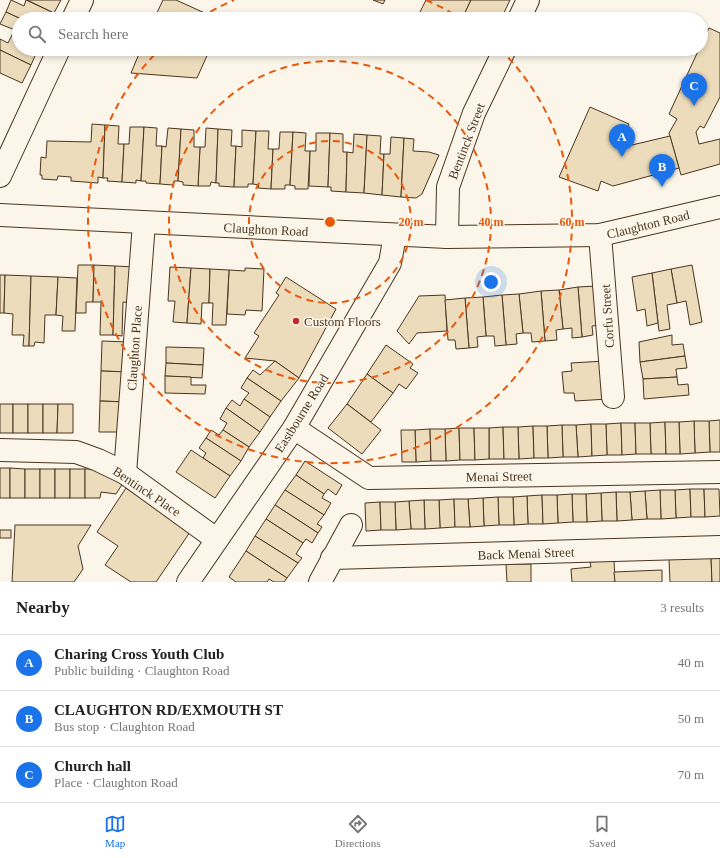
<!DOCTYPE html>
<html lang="en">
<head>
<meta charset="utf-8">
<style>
  :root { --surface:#fff; --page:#f6f6f6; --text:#222; --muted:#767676; --line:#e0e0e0; --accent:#1a73e8 }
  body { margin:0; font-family:Georgia,serif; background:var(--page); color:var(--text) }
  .you { position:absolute; left:491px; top:282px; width:14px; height:14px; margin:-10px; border:3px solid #fff; border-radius:50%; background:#1a73e8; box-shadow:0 0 0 6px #1a73e833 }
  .badge { display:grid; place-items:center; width:26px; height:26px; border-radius:50%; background:var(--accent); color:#fff; font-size:13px; font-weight:700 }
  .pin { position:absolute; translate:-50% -33px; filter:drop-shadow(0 1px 2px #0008) }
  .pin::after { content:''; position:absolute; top:21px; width:14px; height:12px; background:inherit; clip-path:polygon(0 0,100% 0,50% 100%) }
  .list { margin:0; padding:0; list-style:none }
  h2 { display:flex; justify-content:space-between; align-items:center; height:52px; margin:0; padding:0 16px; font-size:17px }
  h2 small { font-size:13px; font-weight:400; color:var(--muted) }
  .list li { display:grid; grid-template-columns:26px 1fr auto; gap:12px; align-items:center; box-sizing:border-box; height:56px; padding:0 16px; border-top:1px solid var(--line) }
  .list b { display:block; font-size:15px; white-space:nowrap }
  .list p { margin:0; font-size:13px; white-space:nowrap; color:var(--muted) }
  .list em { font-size:13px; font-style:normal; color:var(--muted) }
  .icon { flex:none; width:22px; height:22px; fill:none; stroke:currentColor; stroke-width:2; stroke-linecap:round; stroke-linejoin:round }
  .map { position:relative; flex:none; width:720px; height:582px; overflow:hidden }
  .search { position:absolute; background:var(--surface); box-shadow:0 2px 6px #0003; left:12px; right:12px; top:12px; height:44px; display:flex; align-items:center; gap:10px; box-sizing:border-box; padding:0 14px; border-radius:22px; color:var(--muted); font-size:15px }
  .sheet { height:220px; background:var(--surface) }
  nav { display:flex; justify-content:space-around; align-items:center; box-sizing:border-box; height:56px; border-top:1px solid var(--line); background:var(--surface); font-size:11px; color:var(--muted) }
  nav a { display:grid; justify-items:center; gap:2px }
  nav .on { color:var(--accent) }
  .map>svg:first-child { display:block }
  .building { fill:#ecdcbc; stroke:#4a3520 }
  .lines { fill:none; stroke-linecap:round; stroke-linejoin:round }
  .minor-casing { stroke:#4a3520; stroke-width:24 }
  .tertiary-casing { stroke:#4a3520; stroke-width:24 }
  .minor { stroke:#fbf6e9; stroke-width:22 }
  .tertiary { stroke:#fbf6e9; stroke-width:22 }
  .ring { fill:none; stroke:#e8590c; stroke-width:2; stroke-dasharray:7 5 }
  .poi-dot { fill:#c62828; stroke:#fbf6e9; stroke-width:1.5 }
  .labels { text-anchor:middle; stroke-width:3; stroke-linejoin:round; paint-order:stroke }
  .street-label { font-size:13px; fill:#4a3520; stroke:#fbf6e9 }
  .poi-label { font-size:13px; fill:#4a3520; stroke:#fbf6e9; text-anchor:start }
  .centre { fill:#e8590c; stroke:#fbf6e9; stroke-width:2 }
  .ring-label { font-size:12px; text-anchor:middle; font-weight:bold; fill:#e8590c; stroke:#fbf6e9; stroke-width:3; stroke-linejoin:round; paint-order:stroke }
</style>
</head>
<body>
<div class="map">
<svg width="720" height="582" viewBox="0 0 720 582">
  <rect width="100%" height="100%" fill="#fbf6e9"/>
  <g class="building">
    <path d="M11,0L24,6L26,0L54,13L51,19H21L6,12Z"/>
    <path d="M27,0H61L54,13Z"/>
    <path d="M163,0H176L218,19H154Z"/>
    <path d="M373,0H385L383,4Z"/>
    <path d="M426,0H471L462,19H424L418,16Z"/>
    <path d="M471,0H510L501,19H462Z"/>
    <path d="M6,12L21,19H19V39L12,35L15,30L0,24Z"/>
    <path d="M709,28L720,33V97L704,128L700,126L696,132L699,144L720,139V164L681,175L669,133L677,119L669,114L699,49H701V44Z"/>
    <path d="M12,35L19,39V49H38L31,65L0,50V39L8,43Z"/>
    <path d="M141,49H210L197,78L131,73Z"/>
    <path d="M0,50L31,65L22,83L0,73Z"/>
    <path d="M590,107L629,124L623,140L632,145L670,136L679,168L613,186L601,181L598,191L559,177Z"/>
    <path d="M92,124L105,125L103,178L98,177V183L71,181V177L58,176L57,180L42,179V175H40L41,157L46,158L47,141L91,142Z"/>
    <path d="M105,125L119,126L118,144H124L122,182L107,181L108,178H103Z"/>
    <path d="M130,127H144L141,181L136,180V183L122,182L124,144H129Z"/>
    <path d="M144,127L157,128L156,146H162L160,184L146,183V181H141Z"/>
    <path d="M168,128L181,129L178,181H174L173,185L160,184L162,146L166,147Z"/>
    <path d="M206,128L218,129L216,183L211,182L210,186H198L200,147H205Z"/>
    <path d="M181,129L194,130V147H200L198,186L183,185V182L178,181Z"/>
    <path d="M218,129L232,130L231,146H236L234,187L219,186V183H216Z"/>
    <path d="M242,130L256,131L253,184H248V187H234L236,146L242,147Z"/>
    <path d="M256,131H269L268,149H273L271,189L258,188L259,185L253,184Z"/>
    <path d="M280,132H293L290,185H285V189H271L273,149H279Z"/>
    <path d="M293,132L306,133L305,151H310L308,189H295V186L290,185Z"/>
    <path d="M316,133H330L328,187L309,186L310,151H316Z"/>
    <path d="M330,133L343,134V152H347L346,192L331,191V187H328Z"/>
    <path d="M354,134L367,135L364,193L346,192L347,152L353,153Z"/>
    <path d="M367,135L381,136L380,154H384L382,195L364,193Z"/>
    <path d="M391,137L404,138L401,197L382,195L384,154H390Z"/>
    <path d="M404,138L414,139L413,151L429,152L439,155L422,194L416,198L401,197Z"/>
    <path d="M78,265H94L93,302H86V313H76Z"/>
    <path d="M94,265L115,266L113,335H100L101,302H93Z"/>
    <path d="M692,265L702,322L690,325L686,301L677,303L671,269Z"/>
    <path d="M115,266L135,267L133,303L123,302L122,336L113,335Z"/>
    <path d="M170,267L191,268L187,323L173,322L175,301H168Z"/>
    <path d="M191,268L210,269L209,303H202L201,324L187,323Z"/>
    <path d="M245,268L264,269L262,311L246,310L245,315L227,314L229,270L245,271Z"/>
    <path d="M210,269L229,270L226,325H212L213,303H209Z"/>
    <path d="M671,269L677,303L667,305L670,329L659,331L652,273Z"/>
    <path d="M652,273L658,323L647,326L645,309L637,311L632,277Z"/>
    <path d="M0,275H5L4,313H0Z"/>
    <path d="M5,275L31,276L29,346H23L24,335H12L13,314L4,313Z"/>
    <path d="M31,276L58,277L56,315H45L44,343L35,342L34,346H29Z"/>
    <path d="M58,277L77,278L75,331H62L63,316L56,315Z"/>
    <path d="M286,277L336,309L299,378L275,361L245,358L259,336L254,333L279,295L276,293Z"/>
    <path d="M597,286L601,325L592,326L593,335L582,337L578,287Z"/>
    <path d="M578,287L582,337L572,338V328L563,329L559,290Z"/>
    <path d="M559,290L563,329L556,330L557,340L545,341L541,291Z"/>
    <path d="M541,291L545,341L532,342L531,333H523L519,294Z"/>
    <path d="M519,294L523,333L516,334L517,344L506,345L502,295Z"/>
    <path d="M445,295L447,331L417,333L409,344L397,331L419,296Z"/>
    <path d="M502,295L506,345L495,346L494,336H486L483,297Z"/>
    <path d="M483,297L486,336L477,337L478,347L469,348L465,298Z"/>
    <path d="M465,298L469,348L456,349L455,340H448L445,300Z"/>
    <path d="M672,335V345L683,344L685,356L640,362L639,342Z"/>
    <path d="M102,341L129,342V372L101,371Z"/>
    <path d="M386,345L413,364L410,368L418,373L406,389L399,384L393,393L367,374Z"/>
    <path d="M166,347L204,348L203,365L166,363Z"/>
    <path d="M685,356L687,368L676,369L677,377L643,379L640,362Z"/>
    <path d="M275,361L299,378L281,401L247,378L253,370L260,375Z"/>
    <path d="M605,361L608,399L575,401L574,393H564L562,372L572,371L571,363Z"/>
    <path d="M166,363L203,365L202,378L165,376Z"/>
    <path d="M101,371L129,372L128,402L100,401Z"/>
    <path d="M367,374L393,393L371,422L347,404Z"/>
    <path d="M165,376L191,377V385H206L205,394L165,393Z"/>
    <path d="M677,377L678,385L688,384L689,395L644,399L643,379Z"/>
    <path d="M247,378L281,401L270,417L244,399L249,393L241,388Z"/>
    <path d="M244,399L270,417L260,432L226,408L232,400L240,406Z"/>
    <path d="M100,401L128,402L127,432H99Z"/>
    <rect x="0" y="404" width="13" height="29"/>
    <rect x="13" y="404" width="15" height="29"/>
    <rect x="28" y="404" width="15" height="29"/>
    <path d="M43,404H58L57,433H43Z"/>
    <path d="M58,404H73V433H57Z"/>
    <path d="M347,404L381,430L362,454L328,428Z"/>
    <path d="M226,408L260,432L249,447L223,430L227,423L220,419Z"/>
    <path d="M720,420V452H710L709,421Z"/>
    <path d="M694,421H709L710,452L695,453Z"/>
    <path d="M694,421L695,453L680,454L679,422Z"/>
    <path d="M665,422L666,454H651L650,423Z"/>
    <path d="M665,422H679L680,454H666Z"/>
    <path d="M621,423L622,455H607L606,424Z"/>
    <path d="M621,423H635L636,454L622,455Z"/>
    <path d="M635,423H650L651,454H636Z"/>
    <path d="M591,424L592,456L578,457L576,425Z"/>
    <path d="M591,424H606L607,455L592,456Z"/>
    <path d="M562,425H576L578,457H563Z"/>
    <path d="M562,425L563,457L548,458L547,426Z"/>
    <path d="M533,426L534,458L519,459L518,427Z"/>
    <path d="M533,426H547L548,458H534Z"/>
    <path d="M503,427L504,459H489V428Z"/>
    <path d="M503,427H518L519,459H504Z"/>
    <path d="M459,428L460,460L446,461L445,429Z"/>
    <path d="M459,428H474L475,460H460Z"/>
    <path d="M474,428H489V459L475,460Z"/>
    <path d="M430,429L431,461L416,462L415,430Z"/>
    <path d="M430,429H445L446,461H431Z"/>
    <path d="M211,430L219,435L223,430L249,447L241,461L206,438Z"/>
    <path d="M401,430H415L416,462H402Z"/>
    <path d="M206,438L241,461L230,476L203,458L206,453L199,448Z"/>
    <path d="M191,450L230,476L215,498L176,472Z"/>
    <path d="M305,461L342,485L336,495L328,489L324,494L296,475Z"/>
    <rect x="0" y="468" width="10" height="30"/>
    <path d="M10,468L25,469V498H10Z"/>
    <rect x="25" y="469" width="15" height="29"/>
    <rect x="40" y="469" width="15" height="29"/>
    <rect x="55" y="469" width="15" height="29"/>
    <rect x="70" y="469" width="15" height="29"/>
    <path d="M85,469H108L123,483L116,494L101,492L100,498H85Z"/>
    <path d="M296,475L324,494L322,498L331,503L324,515L285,490Z"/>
    <path d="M126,488L190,532L156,582H131L105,565L118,546L97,532Z"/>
    <path d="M690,489L691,517L676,518L675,490Z"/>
    <path d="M690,489H704L705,517H691Z"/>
    <path d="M704,489H719L720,516L705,517Z"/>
    <path d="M285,490L324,515L317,524L322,527L318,533L275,505Z"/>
    <path d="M660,490H675L676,518L661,519Z"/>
    <path d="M660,490L661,519H647L645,491Z"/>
    <path d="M645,491L647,519L632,520L630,492Z"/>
    <path d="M616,492H630L632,520L617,521Z"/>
    <path d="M616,492L617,521H602L601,493Z"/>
    <path d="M601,493L602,521L587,522L586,494Z"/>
    <path d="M572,494H586L587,522H573Z"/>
    <path d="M572,494L573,522L558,523L557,495Z"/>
    <path d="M542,495L543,524H528L527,496Z"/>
    <path d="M542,495H557L558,523L543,524Z"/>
    <path d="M527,496L528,524L514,525L513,497Z"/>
    <path d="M498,497H513L514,525H499Z"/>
    <path d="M498,497L499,525L484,526L483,498Z"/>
    <path d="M483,498L484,526L470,527L468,499Z"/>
    <path d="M454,499L455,527L440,528L439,500Z"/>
    <path d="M454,499H468L470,527H455Z"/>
    <path d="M424,500H439L440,528L425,529Z"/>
    <path d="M424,500L425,529H411L409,501Z"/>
    <path d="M409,501L411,529L396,530L395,502Z"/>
    <path d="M380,502L381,530L366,531L365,503Z"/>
    <path d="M380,502H395L396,530H381Z"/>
    <path d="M275,505L318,533L312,543L306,539L303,543L266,519Z"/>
    <path d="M266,519L303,543L296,554L302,558L298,563L255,536Z"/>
    <path d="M15,525H91L78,546L83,569L74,582H12Z"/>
    <rect x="0" y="530" width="11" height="8"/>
    <path d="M255,536L298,563L287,578L246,551Z"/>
    <path d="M246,551L287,578L284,582H274L269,579L267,582H236L229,577Z"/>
    <path d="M711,557L712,582H670L669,559Z"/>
    <path d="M711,557H720V582H712Z"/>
    <path d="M614,560L615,582H572L571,569L591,567L590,562Z"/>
    <path d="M506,564H531V582H507Z"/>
    <path d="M662,570V582H615L614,572Z"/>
  </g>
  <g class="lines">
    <defs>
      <g id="minor">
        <path d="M73,19L82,0"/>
        <path d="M519,19L528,0"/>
        <path d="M0,176L59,49"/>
        <path d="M600,235L613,397"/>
        <path d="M447,237L448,187L474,113L505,49"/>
        <path d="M294,428L369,478L720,472"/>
        <path d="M0,450L76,452L98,460L125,473L216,539"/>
        <path d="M125,473L144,223"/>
        <path d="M332,558L720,547"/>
        <path d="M188,582L294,428L390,263L395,235"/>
        <path d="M320,582L351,525"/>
      </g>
      <path id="tertiary" d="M0,215L447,237L600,235L720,207"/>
    </defs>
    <use href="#minor" class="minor-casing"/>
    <use href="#tertiary" class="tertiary-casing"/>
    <use href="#minor" class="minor"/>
    <use href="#tertiary" class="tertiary"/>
  </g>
  <g class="ring">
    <circle cx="330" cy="222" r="81"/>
    <circle cx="330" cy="222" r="161"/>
    <path d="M200 18A242 242 0 0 1 234 0M426 0A242 242 0 0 1 460 18M500 49A242 242 0 1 1 160 49"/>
  </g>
  <circle class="poi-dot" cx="296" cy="321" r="4"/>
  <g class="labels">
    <g class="street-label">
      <text transform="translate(466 141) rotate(-69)" y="5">Bentinck Street</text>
      <text transform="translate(648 224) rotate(-14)" y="5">Claughton Road</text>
      <text transform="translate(266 229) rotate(3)" y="5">Claughton Road</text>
      <text transform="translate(607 316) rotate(-94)" y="5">Corfu Street</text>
      <text transform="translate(134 348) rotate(-86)" y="5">Claughton Place</text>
      <text transform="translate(301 413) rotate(-58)" y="5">Eastbourne Road</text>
      <text transform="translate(499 476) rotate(-1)" y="5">Menai Street</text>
      <text transform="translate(147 491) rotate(34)" y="5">Bentinck Place</text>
      <text transform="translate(526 553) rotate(-2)" y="5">Back Menai Street</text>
    </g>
    <g class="poi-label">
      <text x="304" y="326">Custom Floors</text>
    </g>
  </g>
  <circle cx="330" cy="222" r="6" class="centre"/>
  <g class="ring-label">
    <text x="411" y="226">20 m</text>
    <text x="491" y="226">40 m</text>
    <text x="572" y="226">60 m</text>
  </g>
</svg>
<div class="you"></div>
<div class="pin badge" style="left:622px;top:157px">A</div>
<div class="pin badge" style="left:662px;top:187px">B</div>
<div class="pin badge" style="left:694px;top:106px">C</div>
<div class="search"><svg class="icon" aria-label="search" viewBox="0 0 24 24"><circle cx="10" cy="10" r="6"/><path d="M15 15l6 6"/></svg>Search here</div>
</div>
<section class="sheet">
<h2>Nearby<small>3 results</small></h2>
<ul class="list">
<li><span class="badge">A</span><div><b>Charing Cross Youth Club</b><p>Public building · Claughton Road</p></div><em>40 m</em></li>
<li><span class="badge">B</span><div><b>CLAUGHTON RD/EXMOUTH ST</b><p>Bus stop · Claughton Road</p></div><em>50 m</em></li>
<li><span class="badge">C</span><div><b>Church hall</b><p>Place · Claughton Road</p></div><em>70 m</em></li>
</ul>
</section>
<nav>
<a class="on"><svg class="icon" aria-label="map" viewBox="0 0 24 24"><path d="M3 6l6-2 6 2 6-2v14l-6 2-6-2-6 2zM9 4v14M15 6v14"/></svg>Map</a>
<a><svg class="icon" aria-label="directions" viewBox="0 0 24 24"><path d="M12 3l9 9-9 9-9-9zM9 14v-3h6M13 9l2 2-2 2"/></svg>Directions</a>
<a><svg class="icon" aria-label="saved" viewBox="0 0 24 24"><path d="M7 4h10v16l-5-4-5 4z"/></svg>Saved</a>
</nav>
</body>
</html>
